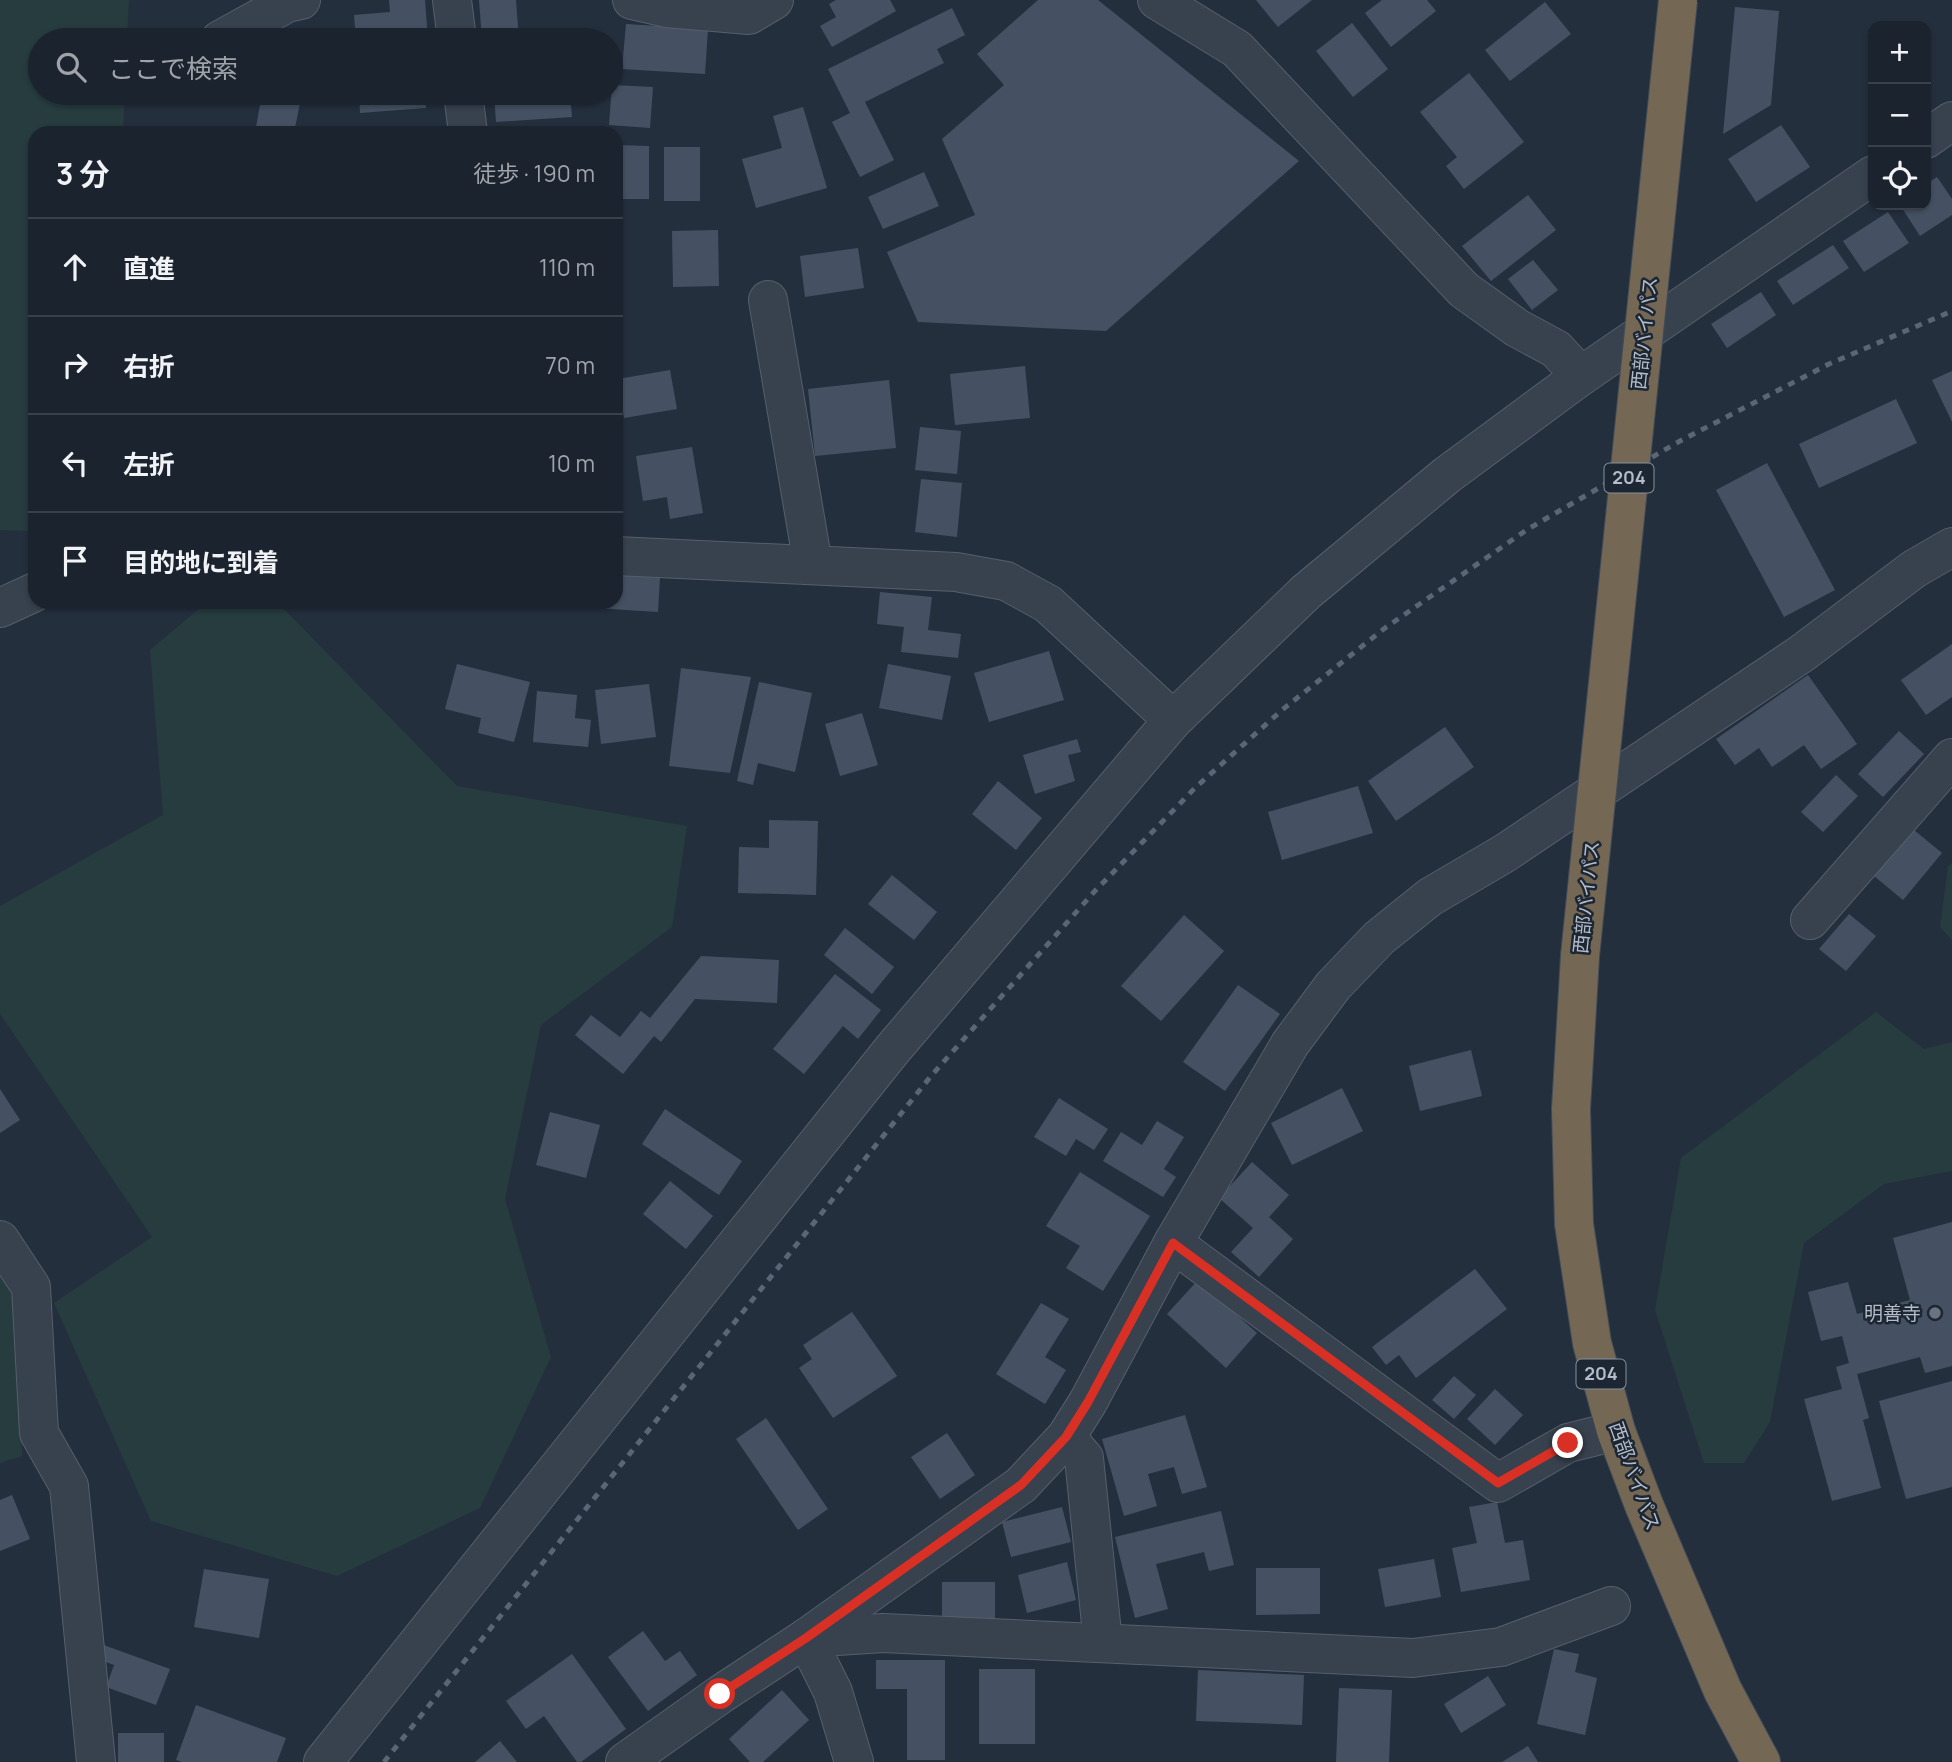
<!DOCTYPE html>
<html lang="ja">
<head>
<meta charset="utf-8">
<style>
  :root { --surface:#1b232e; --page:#282f3a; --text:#f1f3f6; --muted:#a0a4aa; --line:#39404a }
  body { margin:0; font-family:Manrope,"Noto Sans JP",sans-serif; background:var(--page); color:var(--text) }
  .controls { position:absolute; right:21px; top:21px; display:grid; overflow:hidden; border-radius:14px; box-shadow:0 2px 5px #0004 }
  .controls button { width:63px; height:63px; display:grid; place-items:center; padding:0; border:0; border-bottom:2px solid var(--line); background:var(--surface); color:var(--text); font:35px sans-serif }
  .stop { position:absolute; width:21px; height:21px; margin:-16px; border:5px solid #d93025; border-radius:50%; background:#fff }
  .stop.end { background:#d93025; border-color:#fff; box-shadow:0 2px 7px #0008 }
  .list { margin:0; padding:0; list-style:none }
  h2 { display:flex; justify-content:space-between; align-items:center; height:91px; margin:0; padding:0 28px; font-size:30px }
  h2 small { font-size:23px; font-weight:400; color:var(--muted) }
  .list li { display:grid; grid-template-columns:46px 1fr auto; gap:21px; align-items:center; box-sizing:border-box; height:98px; padding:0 28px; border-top:2px solid var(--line) }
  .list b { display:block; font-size:26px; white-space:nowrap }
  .list em { font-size:23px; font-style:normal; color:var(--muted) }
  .icon { flex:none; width:38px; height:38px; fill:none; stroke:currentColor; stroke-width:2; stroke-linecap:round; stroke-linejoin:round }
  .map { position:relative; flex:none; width:1952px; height:1762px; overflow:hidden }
  .search { position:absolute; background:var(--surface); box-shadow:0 2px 5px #0004; left:28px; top:28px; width:595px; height:77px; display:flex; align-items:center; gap:18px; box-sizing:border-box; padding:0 24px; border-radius:38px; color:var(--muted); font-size:26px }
  .panel { position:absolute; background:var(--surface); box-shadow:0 2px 5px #0004; left:28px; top:126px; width:595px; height:483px; border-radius:21px }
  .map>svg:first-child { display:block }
  .green { fill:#263c3f }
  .building { fill:#455162 }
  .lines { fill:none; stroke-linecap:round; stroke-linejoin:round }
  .minor-casing { stroke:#565f6c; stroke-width:40 }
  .highway-casing { stroke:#434c59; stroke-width:40 }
  .minor { stroke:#38414e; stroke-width:38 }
  .highway { stroke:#746855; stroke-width:38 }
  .rail { stroke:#5a6575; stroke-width:5; stroke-dasharray:7 7; stroke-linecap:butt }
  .highway-bridge-casing { stroke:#434c59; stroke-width:40; stroke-linecap:butt }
  .highway-bridge { stroke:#746855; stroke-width:38 }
  .route { stroke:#d93025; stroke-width:9 }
  .worship-dot { fill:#6b7280; stroke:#1d2633; stroke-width:2.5 }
  .labels { text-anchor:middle; stroke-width:5; stroke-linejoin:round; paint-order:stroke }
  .shield { fill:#1d2633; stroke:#878f9c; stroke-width:2 }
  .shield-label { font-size:18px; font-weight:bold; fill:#b4bcc9 }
  .street-label { font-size:19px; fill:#b4bcc9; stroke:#1d2633 }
  .poi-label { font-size:19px; fill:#b4bcc9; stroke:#1d2633; text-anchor:end }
</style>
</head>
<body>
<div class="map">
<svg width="1952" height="1762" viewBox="0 0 1952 1762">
  <rect width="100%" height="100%" fill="#242f3e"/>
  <g class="green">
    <path d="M0,0H129L127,40H40V93H125L123,133H35V531L0,530Z"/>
    <path d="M207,602H277L457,786L687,826L672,927L541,1025L505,1199L551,1357L480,1508L337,1576L151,1521L54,1303L152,1237L0,1014V906L163,815L150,650Z"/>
    <path d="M1952,863V940L1940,927L1948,866Z"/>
    <path d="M1876,1012L1924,1049L1952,1042V1171L1884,1184L1804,1243L1770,1422L1744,1463H1704L1655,1310L1681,1158Z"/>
    <path d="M0,1272L18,1298L22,1456L0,1463Z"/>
  </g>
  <g class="building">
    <path d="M389,0H425L428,40H356L354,15L390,12Z"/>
    <path d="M479,0H516L519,40H482Z"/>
    <path d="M836,0H890L896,11L832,47L820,26L836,17L829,4Z"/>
    <path d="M1038,0H1098L1299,161L1106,331L918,322L887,252L975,215L942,139L1004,85L977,54Z"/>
    <path d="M1256,0H1312L1278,27Z"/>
    <path d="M1382,0H1427L1436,11L1391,47L1365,13Z"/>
    <path d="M1545,2L1571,34L1510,81L1485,50Z"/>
    <path d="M1735,7L1779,11L1771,105L1723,134Z"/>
    <path d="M952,8L965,35L937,49L944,63L865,102L894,160L860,177L832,122L850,113L828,69Z"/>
    <path d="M1352,23L1388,69L1353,97L1316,51Z"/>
    <path d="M626,24L708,29L705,74L622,69Z"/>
    <path d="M262,31L304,39V40H260Z"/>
    <path d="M1469,73L1524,142L1464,189L1446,166L1457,157L1420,112Z"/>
    <path d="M612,85L653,87L650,128L609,125Z"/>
    <path d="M262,93H302L294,133H255Z"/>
    <path d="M359,93H425L426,108L360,113Z"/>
    <path d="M494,93H570L572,117L496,122Z"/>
    <path d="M803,107L827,188L756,208L742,159L782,148L773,116Z"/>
    <path d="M1781,125L1810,167L1756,202L1728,159Z"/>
    <path d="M616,145L649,146V199H616Z"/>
    <rect x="664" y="147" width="36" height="54"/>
    <path d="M924,172L939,206L883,229L868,197Z"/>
    <path d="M1937,177L1952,199V215L1920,236L1900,205H1926V184Z"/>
    <path d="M1528,195L1556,230L1491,281L1462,246Z"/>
    <path d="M1888,212L1909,243L1864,272L1843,241Z"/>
    <path d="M718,230L719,286L673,287L672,231Z"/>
    <path d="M1833,245L1849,268L1793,305L1777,281Z"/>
    <path d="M858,248L864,288L805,297L800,256Z"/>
    <path d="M1533,260L1558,290L1532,310L1508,279Z"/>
    <path d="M1761,292L1776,315L1727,348L1711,324Z"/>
    <path d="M1025,366L1030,418L955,425L950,374Z"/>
    <path d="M670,370L677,409L624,418L618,379Z"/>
    <path d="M1952,371V422L1932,380Z"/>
    <path d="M889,380L896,448L815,456L808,389Z"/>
    <path d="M1896,399L1917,443L1819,488L1799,444Z"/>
    <path d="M920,427L961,431L957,474L915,470Z"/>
    <path d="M692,447L703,513L670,519L667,497L643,501L636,456Z"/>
    <path d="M1767,463L1835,590L1784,617L1716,490Z"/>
    <path d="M921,479L962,483L957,537L915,532Z"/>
    <path d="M616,574L660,578L658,612L579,607V602H616Z"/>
    <path d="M880,592L932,597L928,630L961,634L958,658L901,652L904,627L877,624Z"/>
    <path d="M1952,644V697L1926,715L1901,680Z"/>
    <path d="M1049,651L1064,700L989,722L974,673Z"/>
    <path d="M457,664L530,682L514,742L478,733L481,718L445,709Z"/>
    <path d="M888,664L951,676L942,720L879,708Z"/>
    <path d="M681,668L751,677L730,773L669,766Z"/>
    <path d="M1808,675L1857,744L1821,769L1804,745L1772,767L1759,748L1735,765L1716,739Z"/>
    <path d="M759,682L812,693L795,772L758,763L753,785L737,781Z"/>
    <path d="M649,684L656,737L601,744L595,690Z"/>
    <path d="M537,691L577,695L575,718L591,720L588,747L533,742Z"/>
    <path d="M862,713L878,765L840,776L825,724Z"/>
    <path d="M1445,727L1474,767L1396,821L1368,781Z"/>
    <path d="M1899,731L1924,754L1883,797L1858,774Z"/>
    <path d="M1077,739L1081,752L1068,755L1075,781L1035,794L1023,755Z"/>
    <path d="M1836,775L1858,796L1823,832L1801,812Z"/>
    <path d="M998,781L1042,818L1016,850L972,814Z"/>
    <path d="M1358,786L1373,833L1282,860L1268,812Z"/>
    <path d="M769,820L818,821L816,895L738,893L739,847L769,848Z"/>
    <path d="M1914,830L1942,853L1903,900L1874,876Z"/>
    <path d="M892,875L937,912L914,940L868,904Z"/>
    <path d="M1849,914L1876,936L1846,971L1819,949Z"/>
    <path d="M1184,915L1224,951L1161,1021L1121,986Z"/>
    <path d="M845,928L894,967L872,994L824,955Z"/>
    <path d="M701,956L779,960L777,1003L695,999L661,1042L654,1036L623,1074L575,1035L591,1015L620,1037L641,1011L650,1018Z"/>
    <path d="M835,974L881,1010L858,1039L843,1026L804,1074L773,1049Z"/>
    <path d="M1238,985L1280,1014L1225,1091L1183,1062Z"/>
    <path d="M1471,1050L1482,1096L1420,1111L1409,1066Z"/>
    <path d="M1342,1088L1363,1131L1292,1165L1271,1123Z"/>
    <path d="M0,1089L20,1120L0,1133Z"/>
    <path d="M1059,1098L1108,1129L1094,1150L1076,1139L1066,1156L1034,1137Z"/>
    <path d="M665,1109L742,1161L719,1195L642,1144Z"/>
    <path d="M550,1112L600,1125L586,1178L536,1165Z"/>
    <path d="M1157,1121L1184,1137L1164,1169L1176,1177L1163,1197L1103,1161L1121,1132L1142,1145Z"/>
    <path d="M1252,1162L1289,1195L1269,1217L1293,1239L1259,1277L1231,1252L1253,1228L1219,1198Z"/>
    <path d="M1080,1172L1150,1216L1103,1291L1066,1268L1080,1246L1046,1226Z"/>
    <path d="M670,1181L713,1216L686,1249L643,1214Z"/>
    <path d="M1952,1222V1366L1925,1373L1920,1357L1857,1374L1869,1418L1863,1420L1881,1488L1832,1501L1804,1399L1842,1389L1836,1367L1849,1363L1842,1336L1821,1341L1808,1292L1848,1282L1857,1314L1910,1300L1893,1238Z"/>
    <path d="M1475,1269L1507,1309L1416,1378L1399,1355L1386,1365L1372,1347Z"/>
    <path d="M1198,1280L1257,1333L1226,1368L1167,1314Z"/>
    <path d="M1041,1303L1069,1319L1045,1357L1066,1370L1045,1404L996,1374Z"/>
    <path d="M852,1312L897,1376L833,1418L799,1368L812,1359L803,1345Z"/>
    <path d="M1454,1376L1476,1395L1454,1419L1432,1400Z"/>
    <path d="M1952,1381V1487L1906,1499L1879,1401Z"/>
    <path d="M1495,1389L1523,1415L1495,1445L1467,1419Z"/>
    <path d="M1185,1415L1207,1487L1182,1494L1174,1467L1148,1474L1157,1506L1124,1516L1102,1439Z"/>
    <path d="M766,1418L828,1509L798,1530L736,1439Z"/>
    <path d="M947,1433L975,1475L940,1499L911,1457Z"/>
    <path d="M12,1495L30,1539L0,1551V1500Z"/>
    <path d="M1497,1502L1505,1543L1523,1540L1530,1580L1461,1592L1452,1548L1477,1543L1469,1507Z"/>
    <path d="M1062,1507L1071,1542L1011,1557L1002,1522Z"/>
    <path d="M1221,1511L1234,1565L1209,1571L1204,1552L1156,1564L1168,1609L1135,1618L1115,1537Z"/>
    <path d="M1434,1559L1441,1597L1385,1607L1378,1569Z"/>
    <path d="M1067,1562L1076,1600L1027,1613L1018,1575Z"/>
    <path d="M1256,1568H1320V1614L1256,1615Z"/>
    <path d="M204,1569L269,1579L259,1638L194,1627Z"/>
    <rect x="942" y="1582" width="53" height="38"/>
    <path d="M643,1631L665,1661L680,1651L697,1675L648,1711L608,1657Z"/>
    <path d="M98,1643L170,1669L156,1705L106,1687L114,1665L93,1657Z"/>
    <path d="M1554,1649L1579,1654L1575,1672L1597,1678L1585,1735L1537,1724Z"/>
    <path d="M572,1654L626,1729L581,1762H577L544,1716L526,1729L506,1701Z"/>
    <path d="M876,1660H945V1760H907V1689H876Z"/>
    <rect x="979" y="1669" width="56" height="75"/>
    <path d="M1198,1670L1304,1675L1302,1725L1196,1721Z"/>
    <path d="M1488,1676L1506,1705L1461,1733L1444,1704Z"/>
    <path d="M1339,1688L1392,1690L1389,1762H1336Z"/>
    <path d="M782,1690L809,1720L763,1762H750L729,1739Z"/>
    <path d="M196,1705L286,1738L277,1762H182L176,1760Z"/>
    <rect x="118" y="1733" width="46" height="29"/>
    <path d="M500,1741L517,1762H475Z"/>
    <path d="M1528,1746L1538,1762H1502Z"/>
  </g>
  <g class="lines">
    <defs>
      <g id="minor">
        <path d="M452,0L457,40"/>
        <path d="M632,0L667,8L749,15L774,0"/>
        <path d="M1157,0L1237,49L1464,290L1517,328L1556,349L1581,376"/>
        <path d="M220,40L287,3L301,0"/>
        <path d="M463,93L468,133"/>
        <path d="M1926,139L1952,121"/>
        <path d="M768,300L813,565"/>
        <path d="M616,556L956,572L1006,581L1048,604L1173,720"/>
        <path d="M0,608L35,592"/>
        <path d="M1810,920L1952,758"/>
        <path d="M0,1240L31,1287L39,1433L69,1486L96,1762"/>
        <path d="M1173,1243L1498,1483L1568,1443L1616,1431"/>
        <path d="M1066,1437L1084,1458L1103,1643"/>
        <path d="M323,1762L892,1050L1173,720L1306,592L1447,475L1581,376L1873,175"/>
        <path d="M625,1762L721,1694L806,1638L1021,1485L1066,1437L1088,1402L1173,1243L1290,1044L1333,986L1379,938L1430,897L1505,853L1801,654L1914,569L1952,547"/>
        <path d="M854,1762L833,1692L806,1638L883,1633L1413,1658L1501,1647L1611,1606"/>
      </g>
      <path id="highway" d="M1580,956L1571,1109L1574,1224L1592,1343L1616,1431L1644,1505L1723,1691L1761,1762"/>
    </defs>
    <use href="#minor" class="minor-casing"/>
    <use href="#highway" class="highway-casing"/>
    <use href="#minor" class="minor"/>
    <use href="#highway" class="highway"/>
    <path class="rail" d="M384,1762L931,1076L1094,892L1196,787L1282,710L1385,628L1528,529L1680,441L1829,364L1952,311"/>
    <defs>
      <path id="highway-bridge" d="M1580,956L1678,0"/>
    </defs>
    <use href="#highway-bridge" class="highway-bridge-casing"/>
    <use href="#highway-bridge" class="highway-bridge"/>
  </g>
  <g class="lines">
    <path class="route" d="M720,1694L806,1638L1021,1485L1066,1437L1088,1402L1173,1243L1498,1483L1568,1443"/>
  </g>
  <circle class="worship-dot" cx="1935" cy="1313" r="7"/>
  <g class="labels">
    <g class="shield">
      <rect x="1604.5" y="463.5" width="49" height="29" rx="5"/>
      <rect x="1576.5" y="1359.5" width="49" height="29" rx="5"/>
    </g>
    <g class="shield-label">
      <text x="1629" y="484">204</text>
      <text x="1601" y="1380">204</text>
    </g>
    <g class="street-label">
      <text transform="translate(1644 333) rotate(-84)" y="7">西部バイパス</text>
      <text transform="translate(1586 897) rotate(-84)" y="7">西部バイパス</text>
      <text transform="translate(1635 1476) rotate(70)" y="7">西部バイパス</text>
    </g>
    <g class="poi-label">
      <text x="1921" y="1320">明善寺</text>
    </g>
  </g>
</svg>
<div class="controls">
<button>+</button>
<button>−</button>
<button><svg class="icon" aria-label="locate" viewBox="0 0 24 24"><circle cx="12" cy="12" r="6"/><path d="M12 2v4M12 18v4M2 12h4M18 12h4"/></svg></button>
</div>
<div class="stop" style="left:720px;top:1694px"></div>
<div class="stop end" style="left:1568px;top:1443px"></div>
<div class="search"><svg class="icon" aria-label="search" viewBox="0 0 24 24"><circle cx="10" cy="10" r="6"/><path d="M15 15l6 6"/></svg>ここで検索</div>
<section class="panel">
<h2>3 分<small>徒歩 · 190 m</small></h2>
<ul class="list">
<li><svg class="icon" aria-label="ahead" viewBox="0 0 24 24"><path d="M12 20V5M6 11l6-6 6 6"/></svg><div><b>直進</b></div><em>110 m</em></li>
<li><svg class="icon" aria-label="right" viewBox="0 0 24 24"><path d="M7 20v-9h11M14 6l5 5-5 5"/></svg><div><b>右折</b></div><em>70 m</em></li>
<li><svg class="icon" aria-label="left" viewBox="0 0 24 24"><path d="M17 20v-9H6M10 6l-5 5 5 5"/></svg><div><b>左折</b></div><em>10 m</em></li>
<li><svg class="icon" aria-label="arrive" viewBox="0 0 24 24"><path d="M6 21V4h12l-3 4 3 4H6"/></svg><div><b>目的地に到着</b></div></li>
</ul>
</section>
</div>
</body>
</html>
